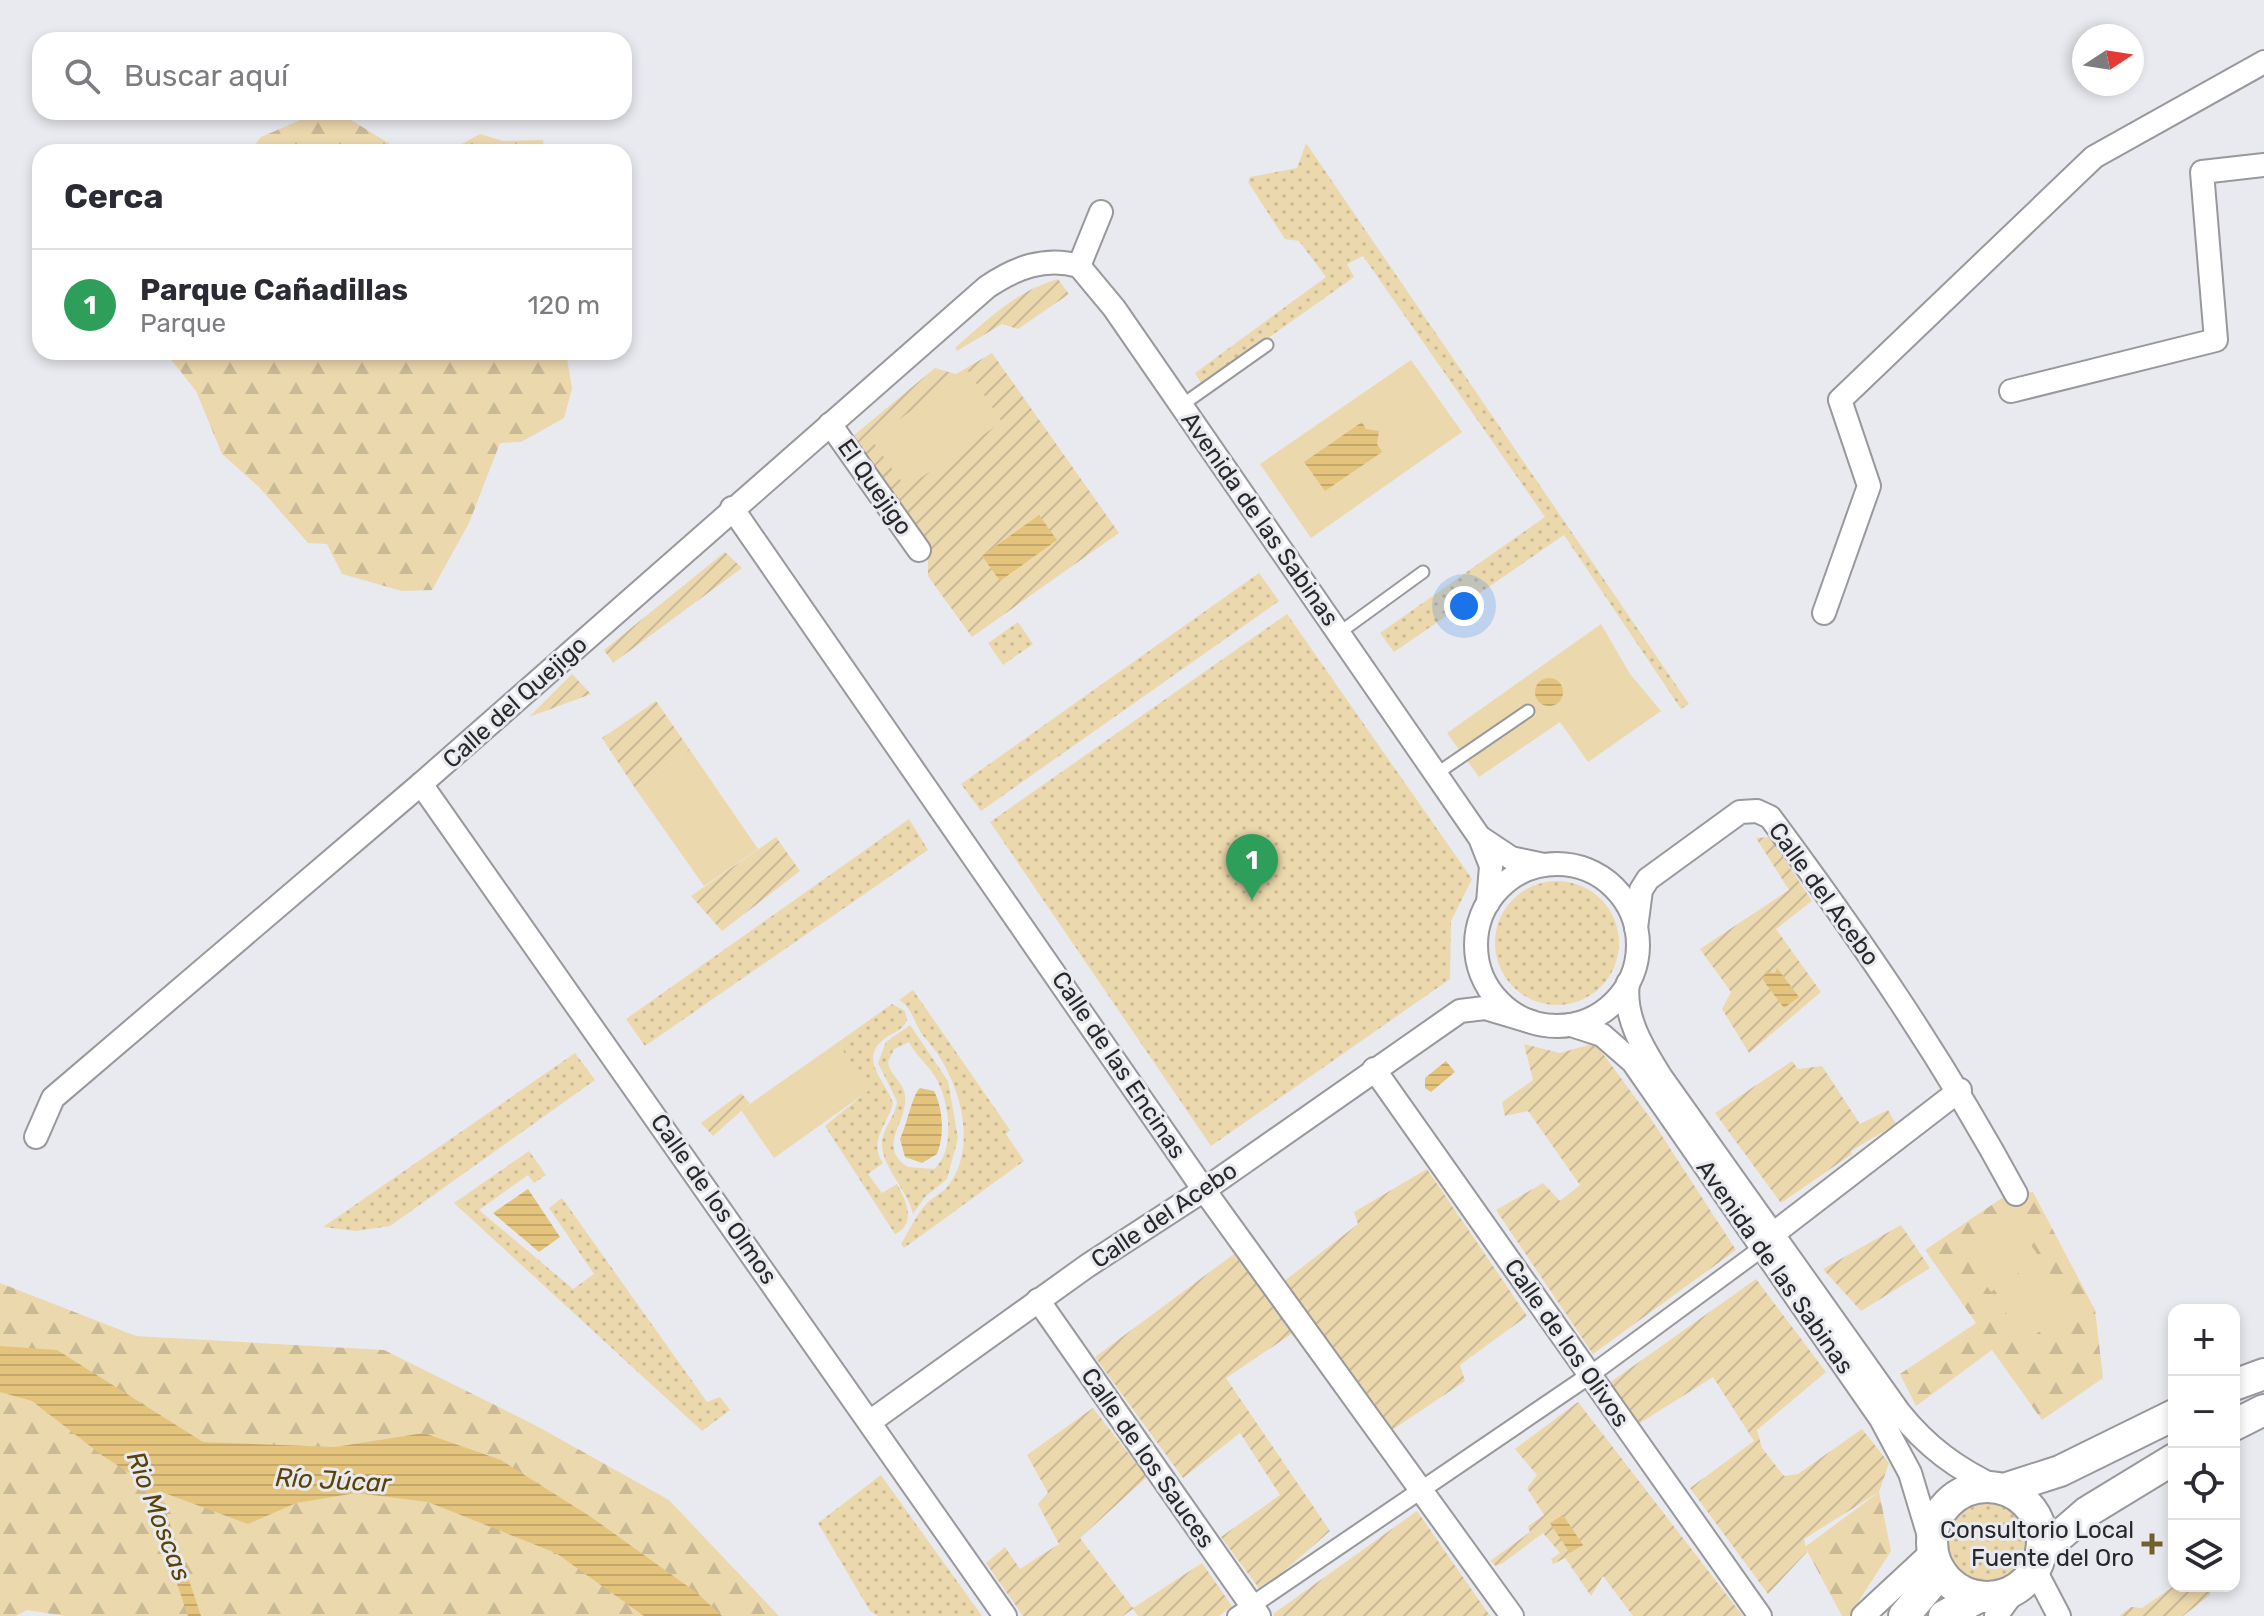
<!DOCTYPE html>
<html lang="es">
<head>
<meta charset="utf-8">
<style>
  :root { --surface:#fff; --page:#f2f2f3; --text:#2b2b33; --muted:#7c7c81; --line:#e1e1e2; --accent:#735e2e }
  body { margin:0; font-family:Rubik,sans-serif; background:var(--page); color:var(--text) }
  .controls { position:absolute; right:24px; bottom:24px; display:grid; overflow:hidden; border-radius:16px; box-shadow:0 4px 12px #0003 }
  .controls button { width:72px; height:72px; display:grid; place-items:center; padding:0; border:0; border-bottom:2px solid var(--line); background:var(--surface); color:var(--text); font:40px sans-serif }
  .compass { position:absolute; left:2072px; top:24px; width:72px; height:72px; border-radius:50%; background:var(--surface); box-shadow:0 4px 12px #0003; rotate:78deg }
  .you { position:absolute; left:1464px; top:606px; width:28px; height:28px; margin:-20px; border:6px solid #fff; border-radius:50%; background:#1a73e8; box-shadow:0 0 0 12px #1a73e833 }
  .badge { display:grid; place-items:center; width:52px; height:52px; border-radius:50%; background:var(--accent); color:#fff; font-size:26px; font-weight:700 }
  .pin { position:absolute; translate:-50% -66px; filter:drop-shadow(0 2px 4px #0008) }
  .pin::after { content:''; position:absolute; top:42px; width:28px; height:24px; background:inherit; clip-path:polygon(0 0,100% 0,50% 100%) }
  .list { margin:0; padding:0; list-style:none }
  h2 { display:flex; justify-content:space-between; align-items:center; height:104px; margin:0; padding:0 32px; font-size:34px }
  h2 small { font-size:26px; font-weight:400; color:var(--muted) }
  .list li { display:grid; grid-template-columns:52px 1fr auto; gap:24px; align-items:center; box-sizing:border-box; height:112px; padding:0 32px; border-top:2px solid var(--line) }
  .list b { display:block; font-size:30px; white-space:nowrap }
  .list p { margin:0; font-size:26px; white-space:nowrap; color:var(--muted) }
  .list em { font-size:26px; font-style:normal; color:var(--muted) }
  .icon { flex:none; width:44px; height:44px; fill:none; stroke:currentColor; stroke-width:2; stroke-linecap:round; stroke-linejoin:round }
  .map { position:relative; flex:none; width:2264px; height:1616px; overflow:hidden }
  .search { position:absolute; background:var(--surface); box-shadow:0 4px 12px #0003; left:32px; top:32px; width:600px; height:88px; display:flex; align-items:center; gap:20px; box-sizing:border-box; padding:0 28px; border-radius:24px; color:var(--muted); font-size:30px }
  .panel { position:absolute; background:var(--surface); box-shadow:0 4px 12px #0003; left:32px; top:144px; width:600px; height:216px; border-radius:24px }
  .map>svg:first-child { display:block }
  .grass { fill:url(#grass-dots); fill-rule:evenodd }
  .forest { fill:url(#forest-firs) }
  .garden { fill:url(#garden-furrows) }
  .pitch { fill:#ecd8ad }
  .water { fill:url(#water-rules) }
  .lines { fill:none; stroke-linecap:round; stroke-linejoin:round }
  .service-casing { stroke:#98989d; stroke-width:15 }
  .pedestrian-casing { stroke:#98989d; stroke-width:20 }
  .minor-casing { stroke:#98989d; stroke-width:26 }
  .secondary-casing { stroke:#98989d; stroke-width:34 }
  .service { stroke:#fff; stroke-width:11 }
  .pedestrian { stroke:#fff; stroke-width:16 }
  .minor { stroke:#fff; stroke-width:22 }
  .secondary { stroke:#fff; stroke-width:30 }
  .poi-dot { fill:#735e2e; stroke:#e9eaef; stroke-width:3 }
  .labels { text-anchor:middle; stroke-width:6; stroke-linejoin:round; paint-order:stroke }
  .street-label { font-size:24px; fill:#28282a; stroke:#e9eaef }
  .poi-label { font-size:24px; fill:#28282a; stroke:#e9eaef; text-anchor:end }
  .water-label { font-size:26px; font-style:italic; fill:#594308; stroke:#e9eaef }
</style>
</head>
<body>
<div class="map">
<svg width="2264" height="1616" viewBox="0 0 2264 1616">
  <defs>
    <pattern id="grass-dots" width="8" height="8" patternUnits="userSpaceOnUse" patternTransform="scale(2)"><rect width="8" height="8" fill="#ecd8ad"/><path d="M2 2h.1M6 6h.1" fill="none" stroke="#cab995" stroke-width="1.8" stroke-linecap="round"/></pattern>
    <pattern id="forest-firs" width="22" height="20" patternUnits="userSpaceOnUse" patternTransform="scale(2)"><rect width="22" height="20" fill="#ecd8ad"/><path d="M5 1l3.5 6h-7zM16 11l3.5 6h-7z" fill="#cab995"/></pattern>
    <pattern id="garden-furrows" width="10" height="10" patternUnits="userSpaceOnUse" patternTransform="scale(2)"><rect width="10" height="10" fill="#ecd8ad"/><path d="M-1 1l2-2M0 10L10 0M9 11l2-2" fill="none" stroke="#cab995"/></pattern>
    <pattern id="water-rules" width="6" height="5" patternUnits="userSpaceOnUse" patternTransform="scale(2)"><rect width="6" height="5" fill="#e4c47c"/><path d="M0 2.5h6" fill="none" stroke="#c4a86b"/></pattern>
  </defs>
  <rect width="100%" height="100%" fill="#e9eaef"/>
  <g class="grass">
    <path d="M1306,143L1689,704L1681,709L1564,535L1394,652L1380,633L1545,517L1363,256L1347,264L1354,277L1202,385L1195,373L1326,277L1299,241L1285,239L1248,182L1250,177L1297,168Z"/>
    <path d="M1259,573L1279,601L981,811L961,784Z"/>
    <path d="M1287,614L1472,879L1451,921L1450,979L1211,1146L990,822Z"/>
    <path d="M1018,622L1033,644L1003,665L988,643Z"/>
    <path d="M909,819L928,850L645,1046L626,1019Z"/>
    <circle cx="1557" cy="943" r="62"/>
    <path d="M913,990L1010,1130L1006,1134L1024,1161L904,1248L901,1244C909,1231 917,1213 928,1202C933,1197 942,1193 947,1187C981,1146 958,1074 926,1039C915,1028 913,1007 899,1000Z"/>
    <path d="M892,1004L905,1011L907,1020C902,1032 892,1032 883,1040C858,1060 888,1084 893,1104C887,1125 868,1141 883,1163L868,1174L882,1193L897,1184C906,1200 917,1224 895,1234L825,1126L870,1089L837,1043Z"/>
    <path d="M910,1025L948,1081L958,1138L947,1179L925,1197L913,1214C908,1190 882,1168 882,1144C882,1128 896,1117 897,1101L878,1063L886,1042ZM909,1042C915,1055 931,1067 938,1082C950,1106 955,1152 934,1169L908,1167C876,1146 908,1123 905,1096C904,1082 890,1076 888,1062L894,1049Z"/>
    <path d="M575,1053L595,1080L390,1226L356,1231L323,1227Z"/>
    <path d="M529,1151L546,1175L534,1183L528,1175L479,1210L573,1289L594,1274L549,1208L562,1198L707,1402L720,1397L730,1410L702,1431L454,1203Z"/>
    <path d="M881,1475L883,1478L982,1616H878L870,1611L818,1523Z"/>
    <circle cx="1987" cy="1542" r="46"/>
  </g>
  <g class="forest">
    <path d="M319,112H338L403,152H249L261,137Z"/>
    <path d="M480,134L503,141L543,140L545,152H447Z"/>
    <path d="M165,352H566L572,389L564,418L521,442L500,443L469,523L432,590L402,591L342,574L327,544L308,543L259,487L222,454L196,391Z"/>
    <path d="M2033,1192L2095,1310L2103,1378L2042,1420L1992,1350L1916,1406L1900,1374L1976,1323L1925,1250L2008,1194Z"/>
    <path d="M0,1283L136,1336L384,1350L535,1425L669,1500L779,1616H65L27,1610L16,1616H0Z"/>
    <path d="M1879,1492L1891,1551L1849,1616H1842L1805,1547Z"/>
  </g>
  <g class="garden">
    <path d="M1058,279L1069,294L1018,329L1002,324L957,351L955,348C988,319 1016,291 1058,279Z"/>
    <path d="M992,353L1119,533L972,637L928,576V548L853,436L935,368L956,374Z"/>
    <path d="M725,552L742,568L613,663L604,650Z"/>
    <path d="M572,674L591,694L529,717Z"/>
    <path d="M656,701L690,750L635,788L602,738Z"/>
    <path d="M776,837L800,871L722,931L691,896Z"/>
    <path d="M1770,837L1812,901L1776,929L1821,992L1749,1053L1722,1009L1731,992L1700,949L1789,890L1756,838Z"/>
    <path d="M1595,1043L1651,1119L1736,1250L1593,1354L1496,1210L1543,1183L1560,1201L1580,1185L1528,1111L1505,1116L1502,1102L1533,1080L1524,1044L1560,1053Z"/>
    <path d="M1792,1061L1798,1069L1822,1066L1860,1124L1888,1110L1896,1124L1851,1151L1852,1154L1781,1203L1715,1113Z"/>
    <path d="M741,1093L750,1103L713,1136L701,1123Z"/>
    <path d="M1427,1169L1527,1316L1460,1365L1465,1381L1389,1432L1283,1282L1358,1224L1354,1212Z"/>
    <path d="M1901,1225L1930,1268L1861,1311L1823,1269Z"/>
    <path d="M1234,1254L1296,1331L1226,1378L1330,1531L1261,1591L1221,1537L1280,1495L1240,1433L1183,1478L1095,1357Z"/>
    <path d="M1756,1279L1826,1372L1757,1430L1762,1448L1784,1476L1798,1474L1862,1429L1889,1463L1879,1492L1804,1539L1807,1552L1768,1594L1690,1488L1754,1441L1713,1377L1640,1423L1608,1384Z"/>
    <path d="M1578,1402L1743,1616H1633L1603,1576L1591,1596L1565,1558L1553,1564L1551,1559L1560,1553L1543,1533L1503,1563L1496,1566L1490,1561L1530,1532L1528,1526L1544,1515L1527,1488L1537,1475L1515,1449Z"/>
    <path d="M1093,1408L1147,1477L1080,1538L1133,1608L1202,1563L1232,1606L1219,1616H1138L1133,1609L1123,1616H1023L986,1563L1005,1547L1020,1569L1059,1544L1038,1504L1048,1493L1027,1455Z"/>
    <path d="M1417,1511L1490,1616H1274L1273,1614Z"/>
    <path d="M2174,1586H2210V1595L2183,1616H2119L2131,1607L2142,1608Z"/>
  </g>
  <g class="pitch">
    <path d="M1411,360L1462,432L1311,538L1260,464Z"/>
    <path d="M968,371L1002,422L906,488L871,439Z"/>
    <path d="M1601,624L1630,674L1661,711L1588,762L1560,722L1479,777L1447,733Z"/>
    <path d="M690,750L758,849L704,886L635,788Z"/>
    <path d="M837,1043L871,1089L774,1158L741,1110Z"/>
    <path d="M2014,1221L2040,1258L1991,1292L1965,1255Z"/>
    <path d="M2047,1269L2074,1307L2026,1341L1999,1303Z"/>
  </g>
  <g class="water">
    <path d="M1362,422L1366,429L1379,431L1377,444L1382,452L1325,491L1304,462Z"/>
    <path d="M1039,515L1057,540L1000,581L982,556Z"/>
    <circle cx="1549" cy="692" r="14"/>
    <path d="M1777,968L1799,997L1784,1008L1763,980L1766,972L1775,973Z"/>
    <path d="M1446,1061L1455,1072L1431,1092L1425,1088V1078Z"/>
    <path d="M920,1088L934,1091C943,1109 945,1135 937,1154L922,1163L905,1157L900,1139C907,1125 912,1095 920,1088Z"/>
    <path d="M528,1189L560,1237L539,1252L493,1213Z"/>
    <path d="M0,1346L57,1350L203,1442L335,1447L424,1433L501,1460L591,1517L697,1593L722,1616H644L556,1553L428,1502L356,1493L296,1503L248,1524L159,1491L201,1616H188L142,1481L103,1456L32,1401L0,1392Z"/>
    <path d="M1563,1515L1583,1545L1570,1553L1550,1523Z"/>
  </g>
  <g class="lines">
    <defs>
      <g id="service">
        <path d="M1182,405L1267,345"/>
        <path d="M1339,633L1423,572"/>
        <path d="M1436,774L1528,711"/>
      </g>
      <path id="pedestrian" d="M1236,1616L1590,1375L1761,1249"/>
      <g id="minor">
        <path d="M1079,266L1101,212"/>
        <path d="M2011,391L2216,340L2202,172L2264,165"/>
        <path d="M830,424L919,550"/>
        <path d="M732,508L1204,1190L1512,1616"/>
        <path d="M1824,613L1869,486L1840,400L2094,157L2264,62"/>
        <path d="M421,784L1005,1616"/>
        <path d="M1481,838L1511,858L1544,865"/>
        <circle cx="1557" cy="945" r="81"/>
        <path d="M1636,928L1641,890L1648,879L1740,812L1757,811L1770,817C1862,941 1943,1059 2016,1194"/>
        <path d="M1628,983C1623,1017 1644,1050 1661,1077L1899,1412C1927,1447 1957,1469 1998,1488"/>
        <path d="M1571,1025L1602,1035L1633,1062L1881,1419L1910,1473L1932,1546"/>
        <path d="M1374,1069L1760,1616"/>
        <path d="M36,1137L53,1098L421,784L987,287C1015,268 1045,256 1079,266L1114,308L1480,838L1491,866L1488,903"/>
        <path d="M1773,1234L1960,1090"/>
        <path d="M1038,1300L1259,1616"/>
        <path d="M871,1421L1087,1266L1204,1190L1460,1011L1485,1008L1532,1022"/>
        <path d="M2035,1570L2059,1616"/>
        <path d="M1863,1616L1933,1551"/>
        <path d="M1996,1616L2015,1590"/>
      </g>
      <g id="secondary">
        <path d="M2234,1385L2264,1374"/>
        <path d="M2234,1425L2264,1410"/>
        <circle cx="1987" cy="1542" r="55"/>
        <path d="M2004,1489L2060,1471L2174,1415"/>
        <path d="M2041,1552L2087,1512L2174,1459"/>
        <path d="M1904,1616L1941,1572"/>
        <path d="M1944,1616L1979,1597"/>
      </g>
    </defs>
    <use href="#service" class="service-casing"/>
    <use href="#pedestrian" class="pedestrian-casing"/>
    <use href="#minor" class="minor-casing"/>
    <use href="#secondary" class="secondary-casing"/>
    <use href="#service" class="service"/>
    <use href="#pedestrian" class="pedestrian"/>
    <use href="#minor" class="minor"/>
    <use href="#secondary" class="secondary"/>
  </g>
  <path class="poi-dot" d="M2148 1532h8v8h8v8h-8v8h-8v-8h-8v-8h8z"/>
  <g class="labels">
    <g class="street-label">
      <text transform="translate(875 487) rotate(55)" y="8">El Quejigo</text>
      <text transform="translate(1260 519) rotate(55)" y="8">Avenida de las Sabinas</text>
      <text transform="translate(515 702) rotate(-42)" y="8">Calle del Quejigo</text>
      <text transform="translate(1824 894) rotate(54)" y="8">Calle del Acebo</text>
      <text transform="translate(1119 1065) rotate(56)" y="8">Calle de las Encinas</text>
      <text transform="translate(714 1199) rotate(55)" y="8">Calle de los Olmos</text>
      <text transform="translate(1164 1215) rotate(-34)" y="8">Calle del Acebo</text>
      <text transform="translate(1775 1267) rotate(55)" y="8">Avenida de las Sabinas</text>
      <text transform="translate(1567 1343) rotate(55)" y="8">Calle de los Olivos</text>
      <text transform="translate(1148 1458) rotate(55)" y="8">Calle de los Sauces</text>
    </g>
    <g class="poi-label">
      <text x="2134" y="1538">Consultorio Local<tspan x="2134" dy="28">Fuente del Oro</tspan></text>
    </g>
    <g class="water-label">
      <text transform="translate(333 1480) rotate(3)" y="9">Río Júcar</text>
      <text transform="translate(159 1516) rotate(69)" y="9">Rio Moscas</text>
    </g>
  </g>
</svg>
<div class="controls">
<button>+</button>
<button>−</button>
<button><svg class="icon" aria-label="locate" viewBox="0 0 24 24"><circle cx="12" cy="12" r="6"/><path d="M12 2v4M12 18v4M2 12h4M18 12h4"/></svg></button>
<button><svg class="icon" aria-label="layers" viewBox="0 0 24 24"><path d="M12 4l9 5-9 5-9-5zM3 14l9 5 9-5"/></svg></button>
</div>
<svg class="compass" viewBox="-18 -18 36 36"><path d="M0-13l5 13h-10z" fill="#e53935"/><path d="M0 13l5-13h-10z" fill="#7c7c81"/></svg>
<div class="you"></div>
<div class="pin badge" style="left:1252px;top:900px;background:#2e9e5b">1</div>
<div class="search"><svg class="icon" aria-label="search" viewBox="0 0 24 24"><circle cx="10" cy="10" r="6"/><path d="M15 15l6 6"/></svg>Buscar aquí</div>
<section class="panel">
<h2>Cerca<small></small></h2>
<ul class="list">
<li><span class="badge" style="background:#2e9e5b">1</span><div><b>Parque Cañadillas</b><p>Parque</p></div><em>120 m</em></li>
</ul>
</section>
</div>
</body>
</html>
